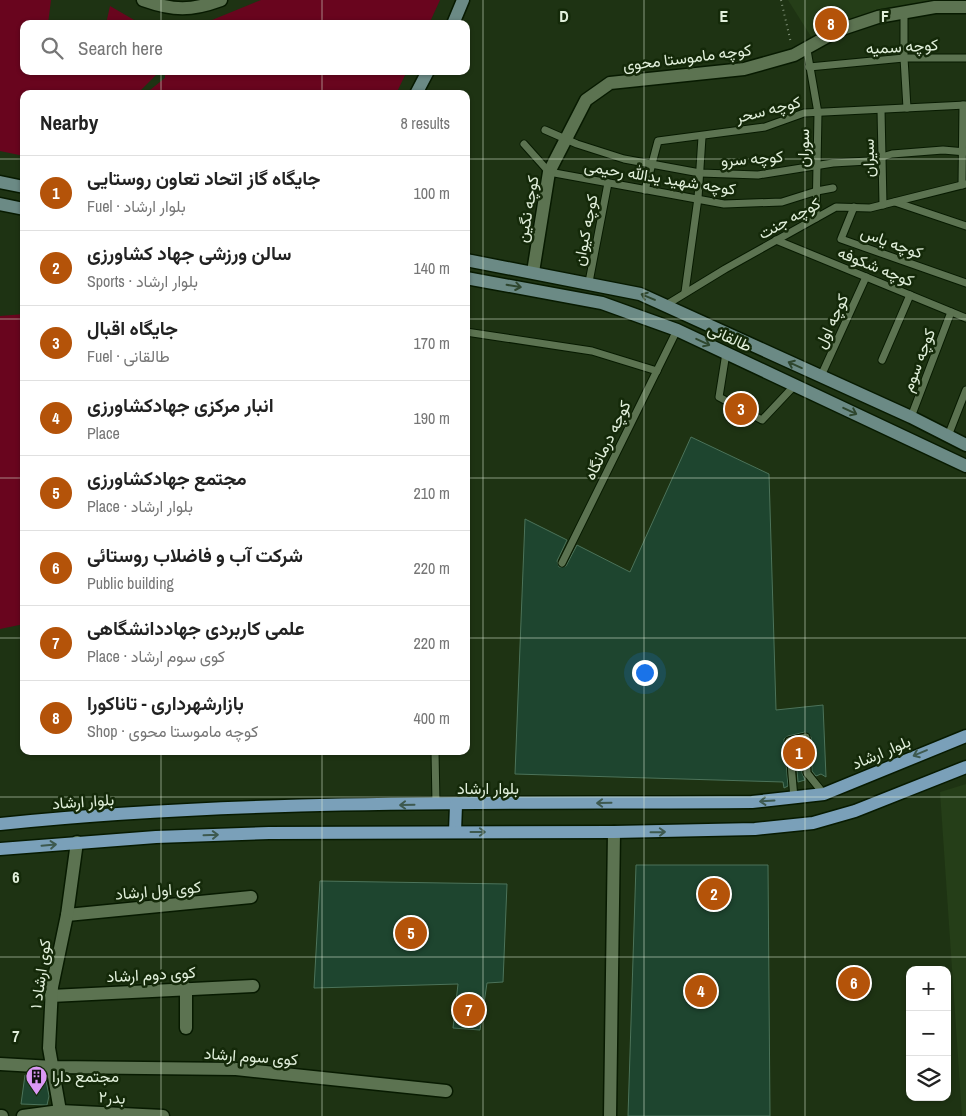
<!DOCTYPE html>
<html lang="en">
<head>
<meta charset="utf-8">
<style>
  :root { --surface:#fff; --page:#f6f6f6; --text:#222; --muted:#767676; --line:#e0e0e0; --accent:#b45309 }
  body { margin:0; font-family:"Archivo Narrow",Vazirmatn,sans-serif; background:var(--page); color:var(--text) }
  .controls { position:absolute; right:15px; bottom:15px; display:grid; overflow:hidden; border-radius:10px; box-shadow:0 1px 4px #0004 }
  .controls button { width:45px; height:45px; display:grid; place-items:center; padding:0; border:0; border-bottom:1px solid var(--line); background:var(--surface); color:var(--text); font:25px sans-serif }
  .you { position:absolute; left:644px; top:672px; width:18px; height:18px; margin:-12px; border:4px solid #fff; border-radius:50%; background:#1a73e8; box-shadow:0 0 0 8px #1a73e833 }
  .badge { display:grid; place-items:center; width:32px; height:32px; border-radius:50%; background:var(--accent); color:#fff; font-size:16px; font-weight:700 }
  .pin { position:absolute; translate:-50% -50%; border:2px solid #fff; box-shadow:0 1px 5px #0006 }
  .list { margin:0; padding:0; list-style:none }
  h2 { display:flex; justify-content:space-between; align-items:center; height:65px; margin:0; padding:0 20px; font-size:21px }
  h2 small { font-size:16px; font-weight:400; color:var(--muted) }
  .list li { display:grid; grid-template-columns:32px 1fr auto; gap:15px; align-items:center; box-sizing:border-box; height:75px; padding:0 20px; border-top:1px solid var(--line) }
  .list b { display:block; font-size:19px; white-space:nowrap }
  .list p { margin:0; font-size:16px; white-space:nowrap; color:var(--muted) }
  .list em { font-size:16px; font-style:normal; color:var(--muted) }
  .icon { flex:none; width:28px; height:28px; fill:none; stroke:currentColor; stroke-width:2; stroke-linecap:round; stroke-linejoin:round }
  .map { position:relative; flex:none; width:966px; height:1116px; overflow:hidden }
  .search { position:absolute; background:var(--surface); box-shadow:0 1px 4px #0004; left:20px; top:20px; width:450px; height:55px; display:flex; align-items:center; gap:12px; box-sizing:border-box; padding:0 18px; border-radius:10px; color:var(--muted); font-size:19px }
  .panel { position:absolute; background:var(--surface); box-shadow:0 1px 4px #0004; left:20px; top:90px; width:450px; height:665px; border-radius:10px }
  .map>svg:first-child { display:block }
  .built { fill:#253e18 }
  .green { fill:#69051e }
  .building { fill:#1e452f; stroke:#4c735a }
  .lines { fill:none; stroke-linecap:round; stroke-linejoin:round }
  .lane-casing { stroke:#071a00; stroke-width:9 }
  .street-casing { stroke:#071a00; stroke-width:15 }
  .secondary-casing { stroke:#071a00; stroke-width:15 }
  .primary-casing { stroke:#071a00; stroke-width:15 }
  .path { stroke:#819279; stroke-width:2; stroke-dasharray:1 4; stroke-linecap:butt }
  .lane { stroke:#5c7351; stroke-width:7 }
  .street { stroke:#5c7351; stroke-width:12 }
  .secondary { stroke:#6b8a85; stroke-width:12 }
  .primary { stroke:#7aa0b9; stroke-width:12 }
  .oneway { stroke:#2e462e }
  .oneway2 { stroke:#3d594f }
  .grid { fill:none; stroke:#e1efdb; stroke-width:1; stroke-opacity:0.55 }
  .labels { text-anchor:middle; stroke-width:5; stroke-linejoin:round; paint-order:stroke }
  .street-label { font-size:16px; fill:#e1efdb; stroke:#142909 }
  .poi-label { font-size:16px; fill:#e1efdb; stroke:#142909; text-anchor:start }
  .grid-label { font-size:16px; text-anchor:middle; font-weight:bold; fill:#e1efdb; stroke:#142909; stroke-width:5; stroke-linejoin:round; paint-order:stroke }
</style>
</head>
<body>
<div class="map">
<svg width="966" height="1116" viewBox="0 0 966 1116">
  <rect width="100%" height="100%" fill="#1e3313"/>
  <g class="built">
    <path d="M788,0H944L940,11H904L815,43Z"/>
    <path d="M966,784V1116H962L940,792Z"/>
  </g>
  <g class="green">
    <path d="M0,0H51L48,24H24V71H160L137,94H24V156L0,151Z"/>
    <path d="M261,0H440L429,24H209L212,20Z"/>
    <path d="M110,6L141,24H106Z"/>
    <path d="M165,71H407L396,94H145L165,78Z"/>
    <path d="M24,314V624L0,629V316Z"/>
  </g>
  <g class="building">
    <path d="M691,437L769,474L776,710L823,705L826,777L821,774L816,776L812,771L811,737L805,732L788,736L784,739L788,786L784,788L783,782L515,774L525,519L567,540L557,561L559,567L566,566L577,545L630,572Z"/>
    <path d="M801,744L802,773L805,780L798,782L795,745Z"/>
    <path d="M636,865H768L770,1116H628Z"/>
    <path d="M320,881L507,884L503,982L487,983L480,1030L453,1028L458,984L314,988Z"/>
    <path d="M25,1075H45L49,1096L47,1105L21,1104Z"/>
  </g>
  <g class="lines">
    <defs>
      <g id="lane">
        <path d="M904,11V58L907,108"/>
        <path d="M807,50L818,113L816,218"/>
        <path d="M809,67L904,58H966"/>
        <path d="M881,110L883,205"/>
        <path d="M545,130L577,144L624,159L700,173L758,175L833,163L868,161L892,154L943,150L966,152"/>
        <path d="M524,144L549,172L724,204L782,202L817,191L833,188"/>
        <path d="M962,185L963,105"/>
        <path d="M645,190L658,141L765,127L804,113L966,105"/>
        <path d="M895,202L966,226"/>
        <path d="M854,207L841,239L966,283"/>
        <path d="M776,240L966,318"/>
        <path d="M589,282L608,183"/>
        <path d="M685,292L698,198L702,137"/>
        <path d="M666,305L725,269L836,207L870,208L966,184"/>
        <path d="M466,332L592,351L657,371"/>
        <path d="M726,353L719,397L762,420L795,385"/>
        <path d="M882,360L910,295"/>
        <path d="M821,376L866,277"/>
        <path d="M911,417L951,312"/>
        <path d="M948,436L966,390"/>
        <path d="M562,563L677,330"/>
        <path d="M435,751L436,804"/>
        <path d="M794,798L789,741L806,737L807,773L824,794"/>
      </g>
      <g id="street">
        <path d="M143,0C174,11 191,11 221,0"/>
        <path d="M533,272L549,172L586,100L610,83L744,69L794,55L839,30L878,17L935,7H966"/>
        <path d="M67,915L251,897"/>
        <path d="M51,996L253,986"/>
        <path d="M186,1028V988"/>
        <path d="M0,1064L53,1067L236,1069L446,1091"/>
        <path d="M60,1111L49,1048L52,987L67,915L77,842"/>
        <path d="M0,1116H2"/>
        <path d="M23,1116L60,1111L163,1116"/>
        <path d="M610,1116L614,832"/>
      </g>
      <g id="secondary">
        <path d="M453,24L463,0"/>
        <path d="M416,94L428,71"/>
        <path d="M0,182L24,187"/>
        <path d="M0,204L24,209"/>
        <path d="M466,260L640,294L911,417L966,445"/>
        <path d="M466,278L602,303L677,330L966,466"/>
      </g>
      <g id="primary">
        <path d="M0,824C249,798 502,804 752,802L824,794L966,736"/>
        <path d="M455,832L456,805"/>
        <path d="M0,849L156,837L269,833L614,832L755,829L813,823L855,811L966,767"/>
      </g>
    </defs>
    <use href="#lane" class="lane-casing"/>
    <use href="#street" class="street-casing"/>
    <use href="#secondary" class="secondary-casing"/>
    <use href="#primary" class="primary-casing"/>
    <path class="path" d="M781,0L791,43"/>
    <use href="#lane" class="lane"/>
    <use href="#street" class="street"/>
    <use href="#secondary" class="secondary"/>
    <use href="#primary" class="primary"/>
  </g>
  <defs><path id="oneway-shaft" d="M-6 0H5M1.5-3L5.5 0L1.5 3" fill="none" stroke-width="1.6" stroke-linecap="round" stroke-linejoin="round" transform="scale(1.25)"/></defs>
  <g class="oneway">
    <use href="#oneway-shaft" transform="translate(514 286) rotate(9)"/>
    <use href="#oneway-shaft" transform="translate(648 297) rotate(-157)"/>
    <use href="#oneway-shaft" transform="translate(703 342) rotate(25)"/>
    <use href="#oneway-shaft" transform="translate(795 365) rotate(-156)"/>
    <use href="#oneway-shaft" transform="translate(850 411) rotate(25)"/>
  </g>
  <g class="oneway2">
    <use href="#oneway-shaft" transform="translate(920 753) rotate(157)"/>
    <use href="#oneway-shaft" transform="translate(767 801) rotate(176)"/>
    <use href="#oneway-shaft" transform="translate(604 803) rotate(179)"/>
    <use href="#oneway-shaft" transform="translate(407 805) rotate(179)"/>
    <use href="#oneway-shaft" transform="translate(478 832)"/>
    <use href="#oneway-shaft" transform="translate(658 832) rotate(-1)"/>
    <use href="#oneway-shaft" transform="translate(211 835) rotate(-2)"/>
    <use href="#oneway-shaft" transform="translate(49 845) rotate(-5)"/>
  </g>
  <path class="grid" d="M161,0V24M322,0V24M483,0V1116M644,0V1116M805,0V1116M161,71V94M322,71V94M0,159H24M466,159H966M0,319H24M466,319H966M0,478H24M466,478H966M0,638H24M466,638H966M161,751V1116M322,751V1116M0,797H966M0,957H966"/>
  <defs>
    <symbol id="building-pin" viewBox="-11 -11 22 30"><path d="M0 17L-7.5 6A9.5 9.5 0 1 1 7.5 6Z" fill="#db99f5" stroke="#142909"/><path d="M-4-6H4V6H1V3H-1V6H-4ZM-2.5-4.3h1.7v1.8h-1.7ZM.8-4.3h1.7v1.8H.8ZM-2.5-1h1.7V.8h-1.7ZM.8-1h1.7V.8H.8Z" fill="#111"/></symbol>
  </defs>
  <g fill-rule="evenodd">
    <use href="#building-pin" x="24" y="1064" width="25" height="34"/>
  </g>
  <g class="labels">
    <g class="street-label">
      <text transform="translate(902 46) rotate(-3)" y="6">کوچه سمیه</text>
      <text transform="translate(687 57) rotate(-7)" y="6">کوچه ماموستا محوی</text>
      <text transform="translate(768 109) rotate(-14)" y="6">کوچه سحر</text>
      <text transform="translate(803 148) rotate(-89)" y="6">سوران</text>
      <text transform="translate(752 158) rotate(-4)" y="6">کوچه سرو</text>
      <text transform="translate(868 158) rotate(-91)" y="6">سیران</text>
      <text transform="translate(660 177) rotate(9)" y="6">کوچه شهید یدالله رحیمی</text>
      <text transform="translate(527 209) rotate(-80)" y="6">کوچه نگین</text>
      <text transform="translate(789 218) rotate(-29)" y="6">کوچه جنت</text>
      <text transform="translate(585 230) rotate(-79)" y="6">کوچه کیوان</text>
      <text transform="translate(892 242) rotate(20)" y="6">کوچه یاس</text>
      <text transform="translate(876 266) rotate(22)" y="6">کوچه شکوفه</text>
      <text transform="translate(831 321) rotate(-65)" y="6">کوچه اول</text>
      <text transform="translate(730 337) rotate(25)" y="6">طالقانی</text>
      <text transform="translate(918 360) rotate(-69)" y="6">کوچه سوم</text>
      <text transform="translate(607 440) rotate(-64)" y="6">کوچه درمانگاه</text>
      <text transform="translate(881 752) rotate(-23)" y="6">بلوار ارشاد</text>
      <text x="488" y="794">بلوار ارشاد</text>
      <text transform="translate(83 801) rotate(-4)" y="6">بلوار ارشاد</text>
      <text transform="translate(158 890) rotate(-5)" y="6">کوی اول ارشاد</text>
      <text transform="translate(40 974) rotate(-82)" y="6">کوی ارشاد ۱</text>
      <text transform="translate(151 974) rotate(-3)" y="6">کوی دوم ارشاد</text>
      <text transform="translate(251 1056) rotate(4)" y="6">کوی سوم ارشاد</text>
      <text transform="translate(112 1097) rotate(3)" y="6">بدر۲</text>
    </g>
    <g class="poi-label">
      <text x="52" y="1082">مجتمع دارا</text>
    </g>
  </g>
  <g class="grid-label">
    <text x="564" y="22">D</text>
    <text x="724" y="22">E</text>
    <text x="885" y="22">F</text>
    <text x="16" y="883">6</text>
    <text x="16" y="1042">7</text>
  </g>
</svg>
<div class="controls">
<button>+</button>
<button>−</button>
<button><svg class="icon" aria-label="layers" viewBox="0 0 24 24"><path d="M12 4l9 5-9 5-9-5zM3 14l9 5 9-5"/></svg></button>
</div>
<div class="you"></div>
<div class="pin badge" style="left:799px;top:753px">1</div>
<div class="pin badge" style="left:714px;top:894px">2</div>
<div class="pin badge" style="left:741px;top:409px">3</div>
<div class="pin badge" style="left:701px;top:991px">4</div>
<div class="pin badge" style="left:411px;top:933px">5</div>
<div class="pin badge" style="left:854px;top:983px">6</div>
<div class="pin badge" style="left:469px;top:1010px">7</div>
<div class="pin badge" style="left:831px;top:24px">8</div>
<div class="search"><svg class="icon" aria-label="search" viewBox="0 0 24 24"><circle cx="10" cy="10" r="6"/><path d="M15 15l6 6"/></svg>Search here</div>
<section class="panel">
<h2>Nearby<small>8 results</small></h2>
<ul class="list">
<li><span class="badge">1</span><div><b>جایگاه گاز اتحاد تعاون روستایی</b><p>Fuel · بلوار ارشاد</p></div><em>100 m</em></li>
<li><span class="badge">2</span><div><b>سالن ورزشی جهاد کشاورزی</b><p>Sports · بلوار ارشاد</p></div><em>140 m</em></li>
<li><span class="badge">3</span><div><b>جایگاه اقبال</b><p>Fuel · طالقانی</p></div><em>170 m</em></li>
<li><span class="badge">4</span><div><b>انبار مرکزی جهادکشاورزی</b><p>Place</p></div><em>190 m</em></li>
<li><span class="badge">5</span><div><b>مجتمع جهادکشاورزی</b><p>Place · بلوار ارشاد</p></div><em>210 m</em></li>
<li><span class="badge">6</span><div><b>شرکت آب و فاضلاب روستائی</b><p>Public building</p></div><em>220 m</em></li>
<li><span class="badge">7</span><div><b>علمی کاربردی جهاددانشگاهی</b><p>Place · کوی سوم ارشاد</p></div><em>220 m</em></li>
<li><span class="badge">8</span><div><b>بازارشهرداری - تاناکورا</b><p>Shop · کوچه ماموستا محوی</p></div><em>400 m</em></li>
</ul>
</section>
</div>
</body>
</html>
